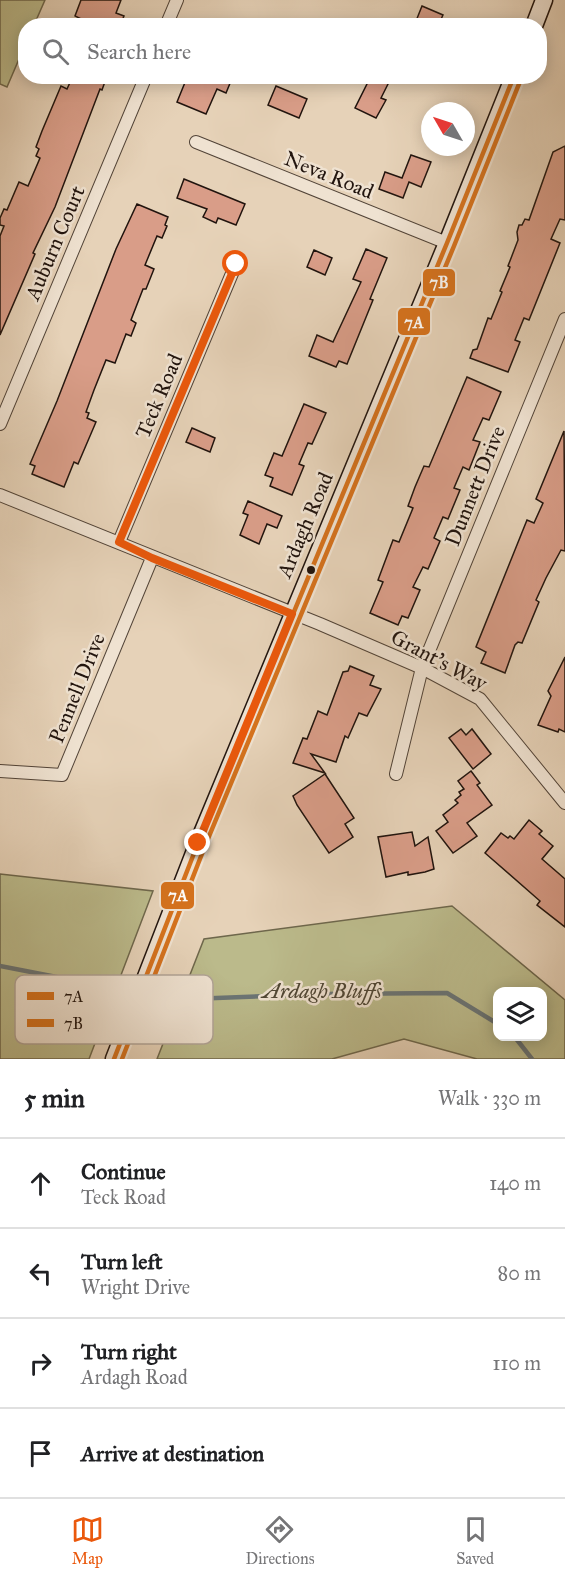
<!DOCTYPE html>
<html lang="en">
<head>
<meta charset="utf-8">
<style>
  :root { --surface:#fff; --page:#f2f2f2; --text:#202124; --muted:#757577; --line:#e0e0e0; --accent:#ea580c }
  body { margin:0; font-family:"IM FELL Great Primer",serif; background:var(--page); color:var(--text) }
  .controls { position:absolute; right:18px; bottom:18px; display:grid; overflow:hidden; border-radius:12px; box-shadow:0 3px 15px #0003 }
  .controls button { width:54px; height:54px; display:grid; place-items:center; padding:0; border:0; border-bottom:2px solid var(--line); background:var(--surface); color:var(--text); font:30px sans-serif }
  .compass { position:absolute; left:421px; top:102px; width:54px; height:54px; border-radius:50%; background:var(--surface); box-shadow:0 3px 15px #0003; rotate:309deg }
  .stop { position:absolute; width:18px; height:18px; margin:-14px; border:4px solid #ea580c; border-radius:50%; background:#fff }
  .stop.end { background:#ea580c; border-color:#fff; box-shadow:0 2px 6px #0008 }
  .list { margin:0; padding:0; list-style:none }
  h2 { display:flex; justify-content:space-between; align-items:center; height:78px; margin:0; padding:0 24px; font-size:26px }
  h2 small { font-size:20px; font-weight:400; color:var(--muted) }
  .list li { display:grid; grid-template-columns:39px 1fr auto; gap:18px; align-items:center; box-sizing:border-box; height:90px; padding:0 24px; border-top:2px solid var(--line) }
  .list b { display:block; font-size:22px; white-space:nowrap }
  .list p { margin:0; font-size:20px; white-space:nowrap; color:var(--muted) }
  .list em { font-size:20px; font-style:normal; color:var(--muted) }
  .icon { flex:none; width:33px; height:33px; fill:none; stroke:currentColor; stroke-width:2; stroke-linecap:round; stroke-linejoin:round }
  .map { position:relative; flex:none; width:565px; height:1059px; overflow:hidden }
  .search { position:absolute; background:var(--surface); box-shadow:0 3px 15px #0003; left:18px; right:18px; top:18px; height:66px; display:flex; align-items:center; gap:15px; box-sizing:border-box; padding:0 21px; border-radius:24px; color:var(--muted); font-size:22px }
  .sheet { height:438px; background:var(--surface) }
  nav { display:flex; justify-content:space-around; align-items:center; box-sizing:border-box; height:84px; border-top:2px solid var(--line); background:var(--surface); font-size:16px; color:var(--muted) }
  nav a { display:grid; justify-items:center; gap:3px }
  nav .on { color:var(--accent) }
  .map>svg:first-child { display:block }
  .green { fill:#bbba8b; stroke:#6e674c; stroke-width:1.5; fill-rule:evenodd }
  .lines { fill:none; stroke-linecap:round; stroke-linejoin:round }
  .stream { stroke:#6b7575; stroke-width:4.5 }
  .building { fill:#d99d88; stroke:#21140e; stroke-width:1.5 }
  .street-casing { stroke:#524438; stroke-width:14 }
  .secondary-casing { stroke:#21140e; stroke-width:19 }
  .street { stroke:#efe2d1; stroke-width:12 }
  .secondary { stroke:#efe2d1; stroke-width:16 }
  .bus-1-casing { stroke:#efe2d1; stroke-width:9 }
  .bus-2-casing { stroke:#efe2d1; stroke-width:9 }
  .bus-1 { stroke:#d5721d; stroke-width:4.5 }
  .bus-2 { stroke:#d5721d; stroke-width:4.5 }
  .route { stroke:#ea580c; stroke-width:8 }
  .bus-dot { fill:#21140e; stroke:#efe2d1; stroke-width:2 }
  .labels { text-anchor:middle; stroke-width:5; stroke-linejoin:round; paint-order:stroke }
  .street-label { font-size:21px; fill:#21140e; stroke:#efe2d1 }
  .park-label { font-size:21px; font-style:italic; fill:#4f4634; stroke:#efe2d1 }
  .key { fill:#efe2d1; stroke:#b1a496; stroke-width:1.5 }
  .key-label { font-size:16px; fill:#21140e }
  .line-badge { stroke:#efe2d1; stroke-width:2 }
  .badge-label { font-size:16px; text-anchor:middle; font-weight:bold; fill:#fff }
</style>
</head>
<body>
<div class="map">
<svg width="565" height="1059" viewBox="0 0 565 1059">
  <rect width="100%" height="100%" fill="#e6d2b8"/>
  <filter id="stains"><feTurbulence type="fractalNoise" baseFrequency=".00333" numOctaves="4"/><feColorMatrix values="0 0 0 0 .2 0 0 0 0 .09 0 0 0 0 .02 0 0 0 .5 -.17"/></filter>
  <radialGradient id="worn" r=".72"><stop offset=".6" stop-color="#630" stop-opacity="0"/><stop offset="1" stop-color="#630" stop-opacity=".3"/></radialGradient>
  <g class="green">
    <path d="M0,0H45L34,25L26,26L25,45L7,87L0,84Z"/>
    <path d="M0,874L153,891L89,1059H0Z"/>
    <path d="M452,906L565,1000V1059H477L404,1039L332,1059H157L204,939ZM498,992H542V1036H498Z"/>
  </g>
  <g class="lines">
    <g class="stream">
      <path d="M0,966L72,980L99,990"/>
      <path d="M190,999L323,994L447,993L498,1024"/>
      <path d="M514,1036L532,1059"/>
    </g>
  </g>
  <g class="building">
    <path d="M81,0H121L116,13L124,16L120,26H81L83,20L75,16Z"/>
    <path d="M422,6L443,15L438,26H429L416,21Z"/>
    <path d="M70,76H107L102,90L100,89L55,207L33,253L35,254L0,335V236L4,226L0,225V218L4,209L7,210L19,182L28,186L40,158L36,156L39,149L36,147L42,131L61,86L67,89L72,78Z"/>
    <path d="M187,76H233L226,93L217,89L206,114L177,102L186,80L191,82L192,79Z"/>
    <path d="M371,76H392L381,98L386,100L376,118L355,108Z"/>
    <path d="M276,86L307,99L299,118L268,105Z"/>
    <path d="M565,146V220L560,219L551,239L560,243L529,320L524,318L515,340L520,342L508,372L470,358L473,350L477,349L488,318L491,319L502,292L500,291L510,267L508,266L518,240L517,232L519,225H522L525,219L529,220L553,152Z"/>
    <path d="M411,155L431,162L421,187L409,182L403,198L379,189L385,172L402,178Z"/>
    <path d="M184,179L245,204L236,225L218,218L216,223L203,217L207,209L177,198Z"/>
    <path d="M137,204L168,217L165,225L167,226L162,238L157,236L145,265L154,269L146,289H143L131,320L136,323L131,336L126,334L115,363L106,360L94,390L86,412L89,413L87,418L96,422L78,464L74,462L64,487L32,474L35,466L30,464L57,401L116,249Z"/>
    <path d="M366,249L387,258L370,299L373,300L347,364L339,361L336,367L309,356L317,335L333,342L361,282L353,279Z"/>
    <path d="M314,250L332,258L325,275L307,267Z"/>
    <path d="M467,377L501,392L489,420L483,418L473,440L480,442L469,470L463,467L454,488L460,490L448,519L443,517L434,538L440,541L428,569L423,567L413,587L420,590L408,618L402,616L398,625L370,613L383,582L378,580L393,540L399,542L413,508L408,506L415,487L424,466L429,467Z"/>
    <path d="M304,404L326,413L312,444L308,443L299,464L304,466L292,495L270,486L273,478L265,475L274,453L282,456Z"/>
    <path d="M192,428L215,438L210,452L186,442Z"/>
    <path d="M564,431L565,551L561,550L546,578L536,600L539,602L522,643L518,642L515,645L505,673L481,663L486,652L476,647L527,520L534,523L543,503L536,499Z"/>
    <path d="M248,501L282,516L277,528L267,524L259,544L240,535L248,515L243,513Z"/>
    <path d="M565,657V732L559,729L558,732L538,725L551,696L548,691Z"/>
    <path d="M350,666L374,676L370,685L381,689L367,716L359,713L348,738L345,736L336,762L311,754L325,773L293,763L303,738L307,739L318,711L327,715L343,672L348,671Z"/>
    <path d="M461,729L466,735L472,729L491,754L473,769L449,738Z"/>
    <path d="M471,771L480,783L477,785L492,805L467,823L477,836L453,853L436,831L448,822L443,815L458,803L455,800L461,795L459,792L464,789L458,781Z"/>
    <path d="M325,774L354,818L345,824L353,837L329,853L297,805L293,796Z"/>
    <path d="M529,820L542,831L539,834L553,846L542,859L565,879V927L537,905L540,901L485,853L501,833L508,838L510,836L514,839Z"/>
    <path d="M412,832L415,846L428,837L434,869L425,872L408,875V872L386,877L378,837Z"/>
  </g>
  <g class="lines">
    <defs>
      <g id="street">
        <path d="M166,26L177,0"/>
        <path d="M196,142L447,243"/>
        <path d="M0,424L146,76"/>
        <path d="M0,495L320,624L422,668L480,699L565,803"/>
        <path d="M119,542L236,264"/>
        <path d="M0,771L62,775L152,558"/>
        <path d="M396,774L422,668L565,319"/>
      </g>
      <g id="secondary">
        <path d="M534,26L544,0"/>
        <path d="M114,1059L198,843L447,243L514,76"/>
      </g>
    </defs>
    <use href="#street" class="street-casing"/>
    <use href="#secondary" class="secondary-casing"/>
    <use href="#street" class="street"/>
    <use href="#secondary" class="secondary"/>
    <defs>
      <path id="bus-1" d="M114,1059L198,843L447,243L514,76"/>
      <path id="bus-2" d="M122,1059L205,846L454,246L521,79"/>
    </defs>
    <use href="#bus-1" class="bus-1-casing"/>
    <use href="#bus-2" class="bus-2-casing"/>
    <use href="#bus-1" class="bus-1"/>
    <use href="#bus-2" class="bus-2"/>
  </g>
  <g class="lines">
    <path class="route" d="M198,843L292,614L152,558L119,542L236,264"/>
  </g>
  <circle class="bus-dot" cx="311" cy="570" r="5"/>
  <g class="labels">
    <g class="street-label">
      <text transform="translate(329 175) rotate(22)" y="7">Neva Road</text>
      <text transform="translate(55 243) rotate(-67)" y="7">Auburn Court</text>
      <text transform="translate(159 396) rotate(-67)" y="7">Teck Road</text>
      <text transform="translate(475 486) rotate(-68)" y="7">Dunnett Drive</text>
      <text transform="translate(305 525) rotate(-67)" y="7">Ardagh Road</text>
      <text transform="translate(439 660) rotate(28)" y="7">Grant's Way</text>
      <text transform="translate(77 688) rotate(-68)" y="7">Pennell Drive</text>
    </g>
    <g class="park-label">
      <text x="322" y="998">Ardagh Bluffs</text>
    </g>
  </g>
  <rect x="15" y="975" width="198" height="69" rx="9" class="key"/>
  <rect x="27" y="992" width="27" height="8" fill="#d5721d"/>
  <rect x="27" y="1019" width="27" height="8" fill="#d5721d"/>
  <g class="key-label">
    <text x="64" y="1002">7A</text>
    <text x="64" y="1029">7B</text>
  </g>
  <g class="line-badge">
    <rect x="422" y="268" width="34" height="29" rx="6" fill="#d5721d"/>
    <rect x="397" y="307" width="34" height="29" rx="6" fill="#d5721d"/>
    <rect x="160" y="881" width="35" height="29" rx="6" fill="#d5721d"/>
  </g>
  <g class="badge-label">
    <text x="439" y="288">7B</text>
    <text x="414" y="328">7A</text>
    <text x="178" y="901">7A</text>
  </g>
  <rect width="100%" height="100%" filter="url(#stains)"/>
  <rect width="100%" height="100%" fill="url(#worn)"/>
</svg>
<div class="controls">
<button><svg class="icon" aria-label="layers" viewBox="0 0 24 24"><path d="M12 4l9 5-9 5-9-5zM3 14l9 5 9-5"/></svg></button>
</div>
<svg class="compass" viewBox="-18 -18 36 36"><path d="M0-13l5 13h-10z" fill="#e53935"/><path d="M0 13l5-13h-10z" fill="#757577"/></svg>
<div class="stop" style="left:236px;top:264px"></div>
<div class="stop end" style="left:198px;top:843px"></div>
<div class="search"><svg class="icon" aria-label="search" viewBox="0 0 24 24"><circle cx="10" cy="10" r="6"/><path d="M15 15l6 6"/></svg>Search here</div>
</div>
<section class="sheet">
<h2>5 min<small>Walk · 330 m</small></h2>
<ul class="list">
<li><svg class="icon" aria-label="ahead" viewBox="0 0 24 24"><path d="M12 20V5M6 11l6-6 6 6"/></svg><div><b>Continue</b><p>Teck Road</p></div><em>140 m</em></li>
<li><svg class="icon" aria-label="left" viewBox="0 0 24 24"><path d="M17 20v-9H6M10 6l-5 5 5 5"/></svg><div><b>Turn left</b><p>Wright Drive</p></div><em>80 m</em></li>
<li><svg class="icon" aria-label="right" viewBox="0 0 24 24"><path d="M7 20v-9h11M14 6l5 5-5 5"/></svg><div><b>Turn right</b><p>Ardagh Road</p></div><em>110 m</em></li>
<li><svg class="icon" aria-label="arrive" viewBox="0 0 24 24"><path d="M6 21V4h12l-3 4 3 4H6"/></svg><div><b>Arrive at destination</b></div></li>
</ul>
</section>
<nav>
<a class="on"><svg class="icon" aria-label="map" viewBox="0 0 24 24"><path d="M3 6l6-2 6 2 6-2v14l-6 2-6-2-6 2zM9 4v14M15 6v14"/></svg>Map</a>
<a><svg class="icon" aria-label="directions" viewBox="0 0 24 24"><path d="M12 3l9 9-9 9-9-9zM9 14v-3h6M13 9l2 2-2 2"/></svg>Directions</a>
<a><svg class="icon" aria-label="saved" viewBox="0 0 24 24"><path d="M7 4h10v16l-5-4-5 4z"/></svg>Saved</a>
</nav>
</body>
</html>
